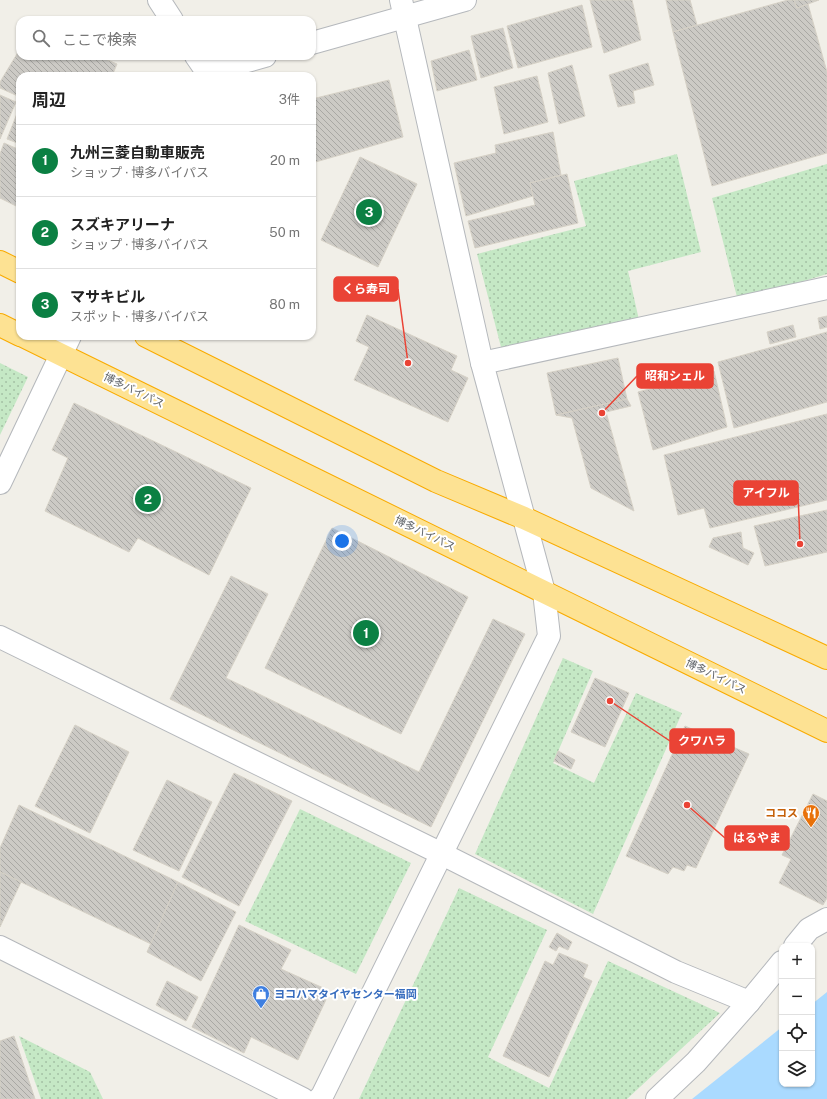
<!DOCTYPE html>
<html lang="ja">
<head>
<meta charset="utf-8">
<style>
  :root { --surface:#fff; --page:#f2f2f2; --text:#222; --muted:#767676; --line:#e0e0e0; --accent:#0b8043 }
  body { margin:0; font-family:"Public Sans","Noto Sans JP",sans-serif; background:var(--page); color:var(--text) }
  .controls { position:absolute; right:12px; bottom:12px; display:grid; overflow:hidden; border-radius:8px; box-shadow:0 1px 3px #0004 }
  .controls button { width:36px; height:36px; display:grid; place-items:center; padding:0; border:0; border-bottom:1px solid var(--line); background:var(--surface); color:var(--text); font:20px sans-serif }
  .you { position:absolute; left:342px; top:541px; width:14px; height:14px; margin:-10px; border:3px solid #fff; border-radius:50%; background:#1a73e8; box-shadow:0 0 0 6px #1a73e833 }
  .badge { display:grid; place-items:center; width:26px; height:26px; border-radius:50%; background:var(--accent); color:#fff; font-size:13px; font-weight:700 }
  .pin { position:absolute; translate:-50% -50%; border:2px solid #fff; box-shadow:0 1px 4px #0006 }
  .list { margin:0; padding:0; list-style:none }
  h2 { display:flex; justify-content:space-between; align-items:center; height:52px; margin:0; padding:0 16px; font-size:17px }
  h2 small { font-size:13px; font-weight:400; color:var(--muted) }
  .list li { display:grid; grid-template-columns:26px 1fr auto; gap:12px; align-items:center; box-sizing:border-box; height:72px; padding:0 16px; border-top:1px solid var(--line) }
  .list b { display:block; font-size:15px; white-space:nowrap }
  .list p { margin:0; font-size:13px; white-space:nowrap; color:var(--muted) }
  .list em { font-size:13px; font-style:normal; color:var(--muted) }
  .icon { flex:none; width:22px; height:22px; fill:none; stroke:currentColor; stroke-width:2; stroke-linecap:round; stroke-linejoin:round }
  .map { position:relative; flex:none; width:827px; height:1099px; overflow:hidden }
  .search { position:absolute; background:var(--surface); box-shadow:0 1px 3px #0004; left:16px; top:16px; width:300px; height:44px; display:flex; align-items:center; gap:10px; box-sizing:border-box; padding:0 14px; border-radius:12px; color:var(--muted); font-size:15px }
  .panel { position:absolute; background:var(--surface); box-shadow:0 1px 3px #0004; left:16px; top:72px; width:300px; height:268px; border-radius:12px }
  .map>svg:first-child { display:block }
  .grass { fill:url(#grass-dots) }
  .water { fill:#aadaff }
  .building { fill:url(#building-back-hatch); stroke:#d6d1c6 }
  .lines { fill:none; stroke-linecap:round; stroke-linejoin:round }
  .minor-casing { stroke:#b5b8bc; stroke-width:24 }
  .highway-casing { stroke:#f9ab00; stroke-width:24 }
  .minor { stroke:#fff; stroke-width:22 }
  .highway { stroke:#fde293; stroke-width:22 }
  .labels { text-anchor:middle; stroke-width:4; stroke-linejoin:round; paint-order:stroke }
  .street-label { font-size:11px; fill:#5f6368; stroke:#fff }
  .food-label { font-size:11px; font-weight:bold; fill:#c56008; stroke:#fff; text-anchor:end }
  .shop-label { font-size:11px; font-weight:bold; fill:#366cbe; stroke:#fff; text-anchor:start }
  .leader { fill:none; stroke:#ea4335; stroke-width:1.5 }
  .callout-dot { fill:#ea4335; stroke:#fff; stroke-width:1.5 }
  .callout { fill:#ea4335; stroke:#ea4335; stroke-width:1.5 }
  .callout-label { font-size:12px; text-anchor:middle; font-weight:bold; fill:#fff }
</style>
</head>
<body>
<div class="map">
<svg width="827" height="1099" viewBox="0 0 827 1099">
  <defs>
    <pattern id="grass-dots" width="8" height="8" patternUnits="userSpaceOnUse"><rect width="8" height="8" fill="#c5e8c5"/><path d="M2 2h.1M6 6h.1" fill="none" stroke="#a3c0a4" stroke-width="1.8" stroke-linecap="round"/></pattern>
    <pattern id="building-back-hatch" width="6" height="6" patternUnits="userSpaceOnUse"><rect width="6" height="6" fill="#cccac5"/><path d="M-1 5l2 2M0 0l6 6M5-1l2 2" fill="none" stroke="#a9a8a4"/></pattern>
  </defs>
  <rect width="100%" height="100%" fill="#f1efe8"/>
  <g class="grass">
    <path d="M677,154L701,252L628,271L639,320L502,351L477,254L586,226L574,181Z"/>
    <path d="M827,164V274L738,301L712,198Z"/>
    <path d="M0,363L28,377L0,435Z"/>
    <path d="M563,658L593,671L553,763L594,783L636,693L682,713L593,914L475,854Z"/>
    <path d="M300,809L411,863L356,974L245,921Z"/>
    <path d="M459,888L547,930L488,1057L549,1088L608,961L720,1013L627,1099H359Z"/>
    <path d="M19,1036L90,1072L103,1099H41Z"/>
  </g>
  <path class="water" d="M827,992V1099H692L782,1027V1084H812V1004Z"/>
  <g class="building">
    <path d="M590,0H632L641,40L604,53Z"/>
    <path d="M666,0H690L697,25L673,32Z"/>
    <path d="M788,0H794L797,8L808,4L827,72V153L712,186L673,32Z"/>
    <path d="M794,0H819L797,8Z"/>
    <path d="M582,5L592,47L518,68L507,26Z"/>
    <path d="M503,28L513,68L481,78L471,36Z"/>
    <path d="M20,49V56H98L117,64L112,76H20V97L0,88V82Z"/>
    <path d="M469,50L477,80L437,91L431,61Z"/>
    <path d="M648,63L654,85L633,91L635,103L618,107L609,75Z"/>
    <path d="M572,65L585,116L559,124L548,73Z"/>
    <path d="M537,76L548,122L504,134L494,87Z"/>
    <path d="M389,80L403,137L312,163V99Z"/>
    <path d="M0,95L16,102L0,139Z"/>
    <path d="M20,106V144L7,139Z"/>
    <path d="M553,132L561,175L530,183L533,196L466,216L454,163L496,153L495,145Z"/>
    <path d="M4,143L20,150V197L16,206L0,198V154Z"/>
    <path d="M360,157L417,184L378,267L321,240Z"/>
    <path d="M567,174L578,223L475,248L468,221L535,205L530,183Z"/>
    <path d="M367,315L457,356L451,370L468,378L448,422L354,380L369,347L356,341Z"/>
    <path d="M827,316V327L820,329L818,318Z"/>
    <path d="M793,325L796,337L770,344L767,332Z"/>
    <path d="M827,332V402L734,428L718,362Z"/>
    <path d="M618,358L627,399L556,415L547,373Z"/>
    <path d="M714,371L727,427L653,450L638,392Z"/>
    <path d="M627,399L631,406L606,412L634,511L591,488L572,418L556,415Z"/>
    <path d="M74,403L251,488L209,575L138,538L129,552L45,511L68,458L52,450Z"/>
    <path d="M827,414V500L710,528L704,508L678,515L664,455Z"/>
    <path d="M827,510V552L765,566L754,526Z"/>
    <path d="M332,528L468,597L401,734L265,668Z"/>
    <path d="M741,532L743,548L754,553L748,565L709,547L713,538Z"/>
    <path d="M231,576L268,594L226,678L419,772L493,619L525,634L431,827L170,699Z"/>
    <path d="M595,678L629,693L605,747L571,732Z"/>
    <path d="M75,725L129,752L90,833L35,806Z"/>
    <path d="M685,726L749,754L696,868L687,865L684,871L673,867L668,874L626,856Z"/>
    <path d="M558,751L575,760L571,769L554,761Z"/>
    <path d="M234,773L292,801L239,906L182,877Z"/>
    <path d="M167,780L212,802L179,871L133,850Z"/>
    <path d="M813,794L827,801V898L823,905L779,883L791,859L782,855Z"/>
    <path d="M19,805L178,882L151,944L0,872V848Z"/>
    <path d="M0,872L21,882L0,927Z"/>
    <path d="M178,882L236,912L201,981L147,952Z"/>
    <path d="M239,925L291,950L281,969L330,991L298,1060L251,1037L244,1053L192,1027Z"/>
    <path d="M557,933L572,942L568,950L559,946L556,951L549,947Z"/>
    <path d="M559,953L588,965L583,977L592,981L549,1077L503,1056L545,961L553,965Z"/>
    <path d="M167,981L198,997L186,1021L156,1005Z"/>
    <path d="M14,1036L35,1099H0V1041Z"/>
  </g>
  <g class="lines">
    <defs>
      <g id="minor">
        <path d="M159,0L172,20"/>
        <path d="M312,43L465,0"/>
        <path d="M196,56L207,72"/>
        <path d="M205,76L207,72L265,56"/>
        <path d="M482,363L827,288"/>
        <path d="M0,483L70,336"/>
        <path d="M0,637L442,854L676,972L749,1002"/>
        <path d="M795,946L809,929L827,919"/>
        <path d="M0,947L303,1099"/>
        <path d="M319,1099L322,1096L549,636L544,592L482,363L401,0"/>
        <path d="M657,1099L696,1062L749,1002L782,962"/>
      </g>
      <g id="highway">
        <path d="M0,262L20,272"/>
        <path d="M0,325L20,335"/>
        <path d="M23,336L827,731"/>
        <path d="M146,336L436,481L524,518L827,658"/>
      </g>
    </defs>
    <use href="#minor" class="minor-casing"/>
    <use href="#highway" class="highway-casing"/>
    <use href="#minor" class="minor"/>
    <use href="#highway" class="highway"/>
  </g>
  <defs>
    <symbol id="restaurant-pin" viewBox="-11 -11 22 30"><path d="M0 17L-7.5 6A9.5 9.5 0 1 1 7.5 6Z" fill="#e8710a" stroke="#fff"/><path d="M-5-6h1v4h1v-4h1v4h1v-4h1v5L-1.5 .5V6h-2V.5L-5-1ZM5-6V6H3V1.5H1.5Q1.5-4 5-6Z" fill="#fff"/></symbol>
    <symbol id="shop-pin" viewBox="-11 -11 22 30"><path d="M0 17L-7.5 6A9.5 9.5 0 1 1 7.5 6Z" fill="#3f7fe0" stroke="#fff"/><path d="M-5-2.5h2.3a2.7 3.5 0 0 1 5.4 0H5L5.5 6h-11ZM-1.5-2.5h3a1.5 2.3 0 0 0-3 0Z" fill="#fff"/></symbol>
  </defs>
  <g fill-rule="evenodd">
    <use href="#restaurant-pin" x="801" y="803" width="20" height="27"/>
    <use href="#shop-pin" x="251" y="984" width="20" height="27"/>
  </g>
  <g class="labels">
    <g class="street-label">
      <text transform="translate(134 390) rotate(26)" y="4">博多バイパス</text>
      <text transform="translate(425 533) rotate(26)" y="4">博多バイパス</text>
      <text transform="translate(716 676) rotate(26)" y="4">博多バイパス</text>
    </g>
    <g class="food-label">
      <text x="798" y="817">ココス</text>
    </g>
    <g class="shop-label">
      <text x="274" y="998">ヨコハマタイヤセンター福岡</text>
    </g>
  </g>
  <path class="leader" d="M408 363L398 289M602 413L637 376M800 544L798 493M610 701L670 741M687 805L725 838"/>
  <g class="callout-dot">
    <circle cx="408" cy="363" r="4"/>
    <circle cx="602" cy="413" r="4"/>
    <circle cx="800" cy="544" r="4"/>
    <circle cx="610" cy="701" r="4"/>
    <circle cx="687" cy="805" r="4"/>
  </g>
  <g class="callout">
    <rect x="334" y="277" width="64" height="24" rx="4"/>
    <rect x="637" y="364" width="76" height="24" rx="4"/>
    <rect x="734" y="481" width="64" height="24" rx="4"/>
    <rect x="670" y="729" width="64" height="24" rx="4"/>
    <rect x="725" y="826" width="64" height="24" rx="4"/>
  </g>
  <g class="callout-label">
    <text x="366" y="293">くら寿司</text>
    <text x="675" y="380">昭和シェル</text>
    <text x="766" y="497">アイフル</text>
    <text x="702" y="745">クワハラ</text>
    <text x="757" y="842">はるやま</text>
  </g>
</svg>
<div class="controls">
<button>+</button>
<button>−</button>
<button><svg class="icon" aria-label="locate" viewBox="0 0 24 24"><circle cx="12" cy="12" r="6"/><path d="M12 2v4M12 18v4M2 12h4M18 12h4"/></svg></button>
<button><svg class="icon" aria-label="layers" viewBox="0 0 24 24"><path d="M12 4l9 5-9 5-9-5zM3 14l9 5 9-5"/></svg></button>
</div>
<div class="you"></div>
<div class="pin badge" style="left:366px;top:633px">1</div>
<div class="pin badge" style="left:148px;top:499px">2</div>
<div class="pin badge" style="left:369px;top:212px">3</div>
<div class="search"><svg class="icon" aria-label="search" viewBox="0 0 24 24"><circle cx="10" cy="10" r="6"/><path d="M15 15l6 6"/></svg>ここで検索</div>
<section class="panel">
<h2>周辺<small>3件</small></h2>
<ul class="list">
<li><span class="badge">1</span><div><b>九州三菱自動車販売</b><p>ショップ · 博多バイパス</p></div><em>20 m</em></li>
<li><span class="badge">2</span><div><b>スズキアリーナ</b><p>ショップ · 博多バイパス</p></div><em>50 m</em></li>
<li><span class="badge">3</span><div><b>マサキビル</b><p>スポット · 博多バイパス</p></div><em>80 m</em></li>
</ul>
</section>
</div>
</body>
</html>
